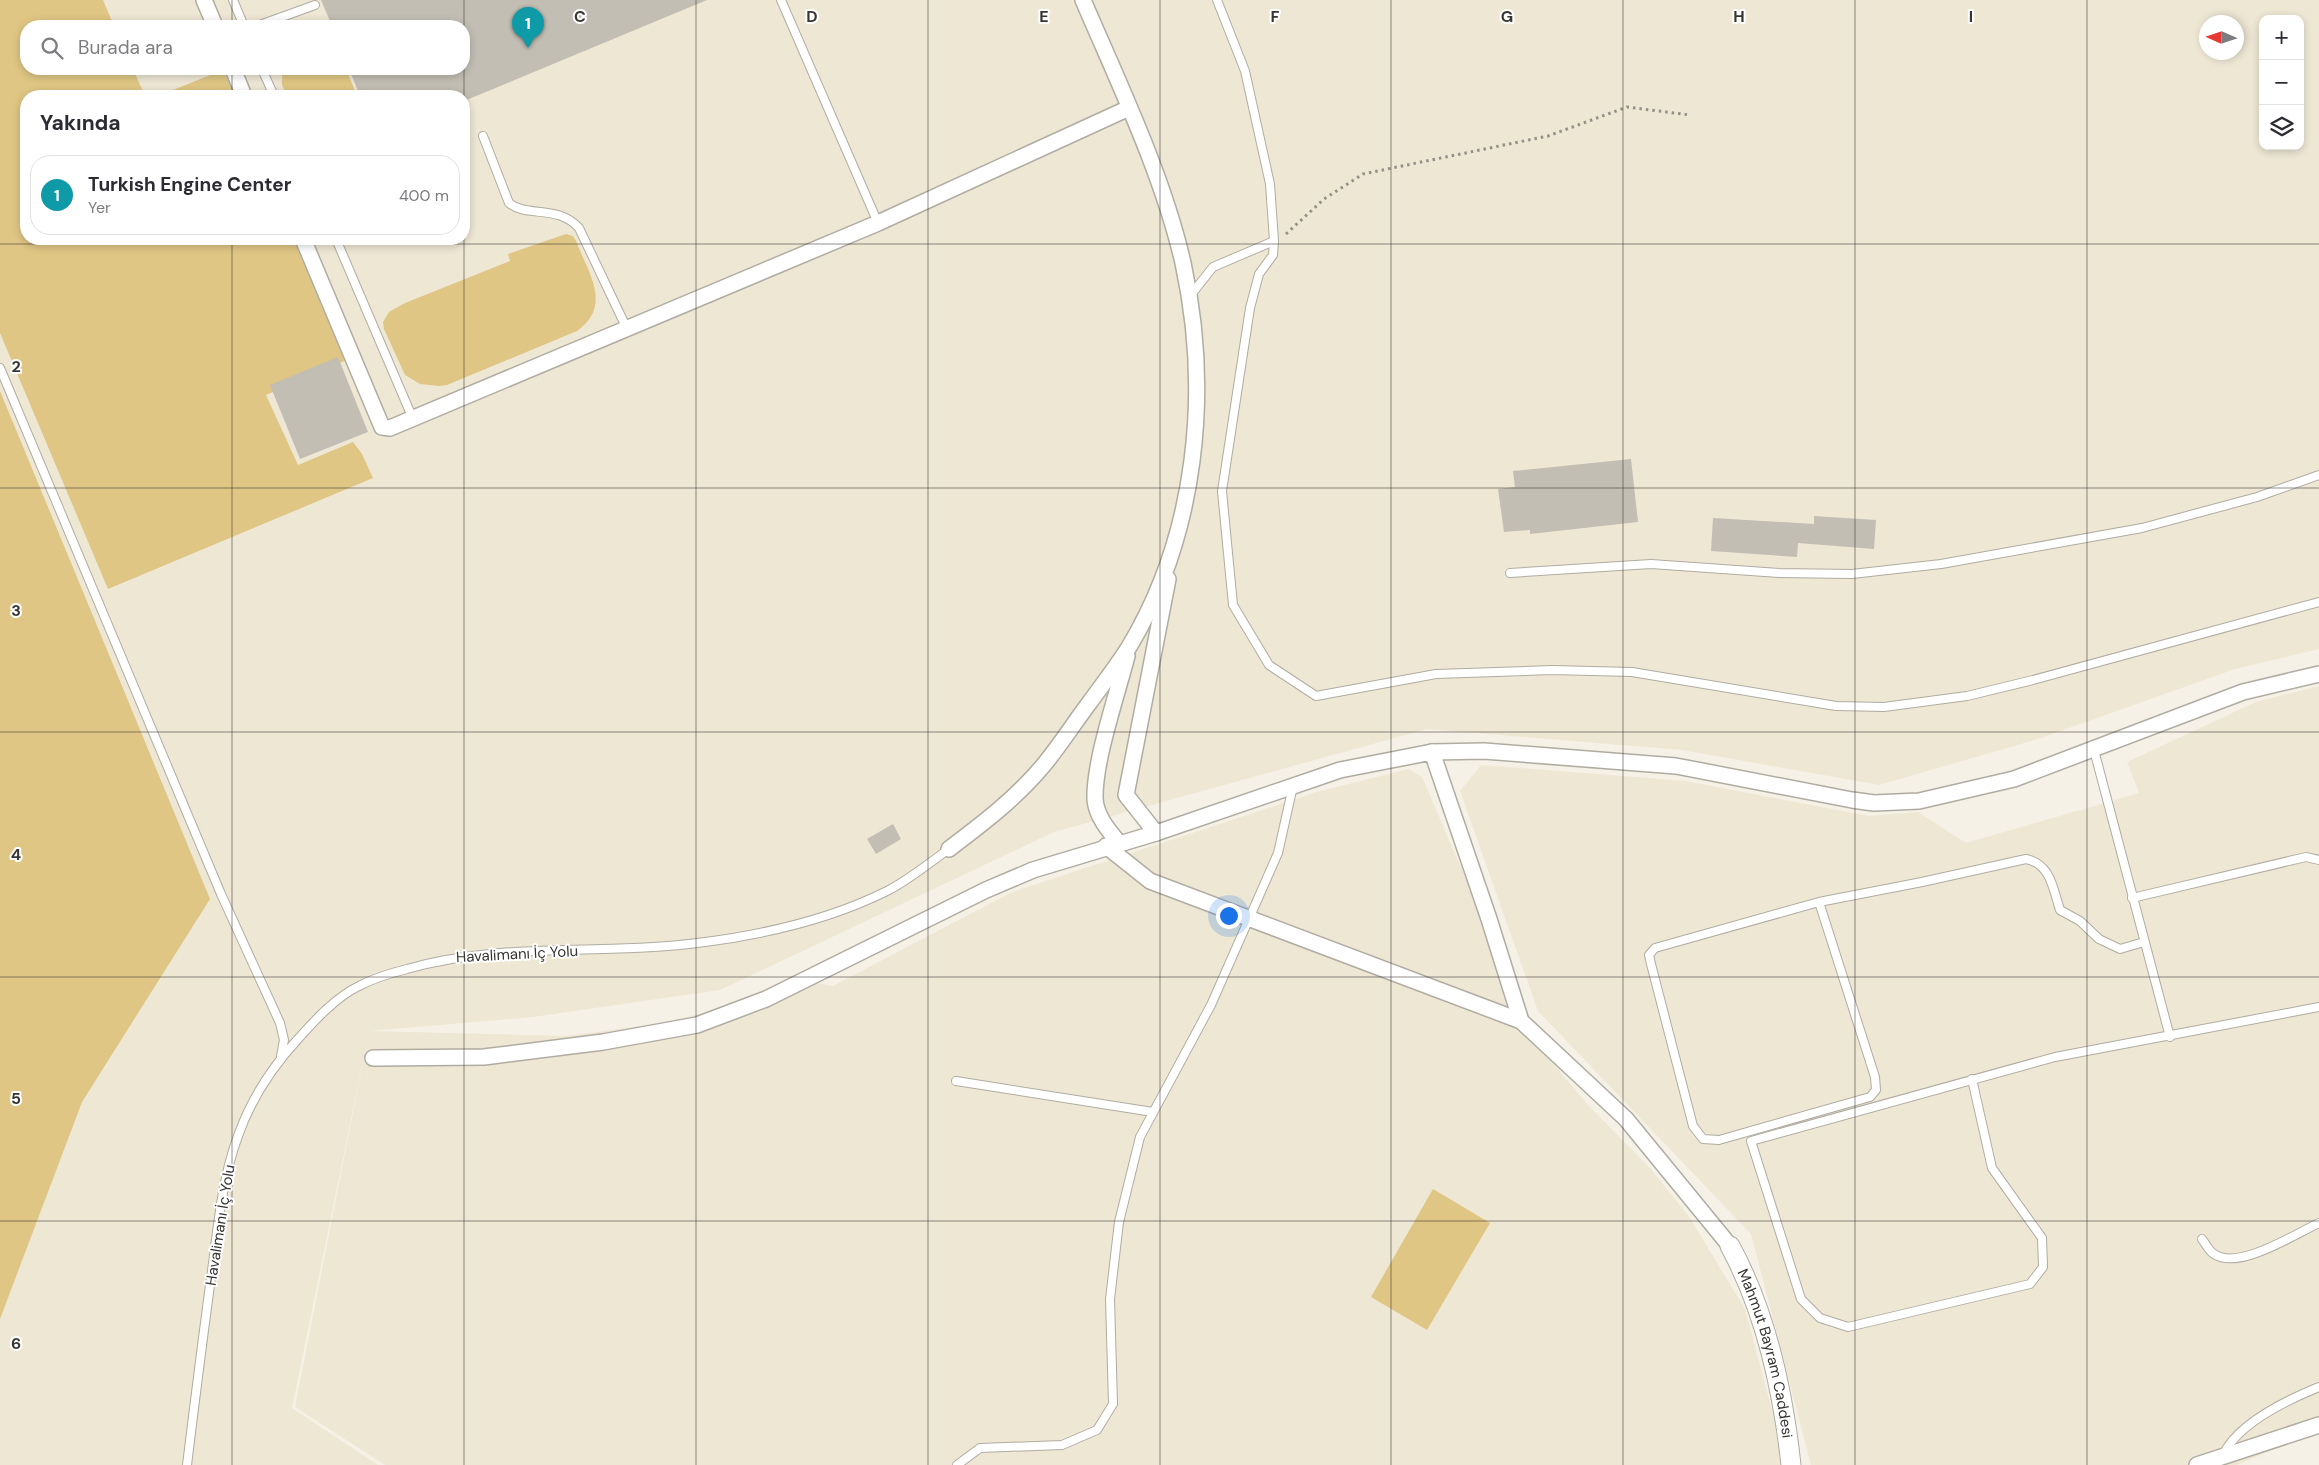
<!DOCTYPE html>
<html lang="tr">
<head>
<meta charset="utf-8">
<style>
  :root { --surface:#fff; --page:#f2f2f3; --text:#2b2b33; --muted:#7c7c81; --line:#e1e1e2; --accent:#387b8b }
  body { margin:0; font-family:"DM Sans",sans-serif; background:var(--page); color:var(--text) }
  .controls { position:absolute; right:15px; top:15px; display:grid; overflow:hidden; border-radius:10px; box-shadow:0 2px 8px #0003 }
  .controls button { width:45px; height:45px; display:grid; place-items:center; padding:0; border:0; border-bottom:1px solid var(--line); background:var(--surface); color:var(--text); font:25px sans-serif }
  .compass { position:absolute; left:2199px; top:15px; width:45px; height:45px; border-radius:50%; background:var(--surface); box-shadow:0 2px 8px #0003; rotate:273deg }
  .you { position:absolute; left:1228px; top:915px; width:18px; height:18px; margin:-12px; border:4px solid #fff; border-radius:50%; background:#1a73e8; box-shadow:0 0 0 8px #1a73e833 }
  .badge { display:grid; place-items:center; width:32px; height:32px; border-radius:50%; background:var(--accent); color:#fff; font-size:16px; font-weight:700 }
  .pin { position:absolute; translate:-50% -41px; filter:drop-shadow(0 1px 2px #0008) }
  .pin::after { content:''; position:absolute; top:26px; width:18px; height:15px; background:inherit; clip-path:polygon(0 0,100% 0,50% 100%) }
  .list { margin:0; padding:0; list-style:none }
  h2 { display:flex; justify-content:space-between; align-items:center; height:65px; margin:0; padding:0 20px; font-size:21px }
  h2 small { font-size:16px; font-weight:400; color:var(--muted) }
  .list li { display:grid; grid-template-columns:32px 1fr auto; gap:15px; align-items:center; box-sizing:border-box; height:80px; margin:0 10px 10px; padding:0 10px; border:1px solid var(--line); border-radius:20px }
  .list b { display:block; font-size:19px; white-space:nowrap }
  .list p { margin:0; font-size:16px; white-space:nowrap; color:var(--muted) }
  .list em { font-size:16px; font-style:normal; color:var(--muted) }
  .icon { flex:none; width:28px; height:28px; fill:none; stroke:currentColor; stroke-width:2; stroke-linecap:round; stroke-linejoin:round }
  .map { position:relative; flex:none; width:2319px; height:1465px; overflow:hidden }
  .search { position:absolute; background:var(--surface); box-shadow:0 2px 8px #0003; left:20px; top:20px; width:450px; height:55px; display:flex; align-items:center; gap:12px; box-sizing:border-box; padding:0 18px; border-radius:20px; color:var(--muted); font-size:19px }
  .panel { position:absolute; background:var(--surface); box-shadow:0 2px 8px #0003; left:20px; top:90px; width:450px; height:155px; border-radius:20px }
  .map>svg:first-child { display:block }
  .built { fill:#eee7d4; fill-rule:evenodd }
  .green { fill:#dfc684 }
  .building { fill:#c2beb4 }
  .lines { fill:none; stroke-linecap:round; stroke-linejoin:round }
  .service-casing { stroke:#b0aca2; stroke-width:10 }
  .minor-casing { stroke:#b0aca2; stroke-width:18 }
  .tertiary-casing { stroke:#b0aca2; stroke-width:21 }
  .path { stroke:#939088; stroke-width:3; stroke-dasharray:2.5 4; stroke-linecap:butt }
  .service { stroke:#fff; stroke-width:8 }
  .minor { stroke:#fff; stroke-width:15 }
  .tertiary { stroke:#fff; stroke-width:19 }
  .grid { fill:none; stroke:#373531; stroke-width:1; stroke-opacity:0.55 }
  .labels { text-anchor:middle; stroke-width:4; stroke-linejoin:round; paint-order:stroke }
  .street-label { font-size:15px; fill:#373531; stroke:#fff }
  .grid-label { font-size:16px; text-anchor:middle; font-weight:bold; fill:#373531; stroke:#fff; stroke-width:4; stroke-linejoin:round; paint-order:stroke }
</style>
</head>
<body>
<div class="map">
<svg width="2319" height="1465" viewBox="0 0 2319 1465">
  <rect width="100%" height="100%" fill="#f5f1e6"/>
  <g class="built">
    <path d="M0,0H2319V649L2235,669L2038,739L1879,785L1682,750L1427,729L1054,832L720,990L533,1017L370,1031L566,1036L657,1024L738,1005L791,979L833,986L1012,892L1317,792L1408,769L1422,777L1537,1044L1587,1104L1649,1167L1688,1215L1745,1309L1773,1414L1781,1465H385L295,1407L369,1031L292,1408L378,1465H0ZM2263,19H2300V146H2263ZM2206,22H2236V52H2206ZM26,26H464V69H26ZM26,96H464V239H26Z"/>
    <path d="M2319,686V1430L2237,1465H1811L1751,1234L1538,1011L1460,791L1481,765L1685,781L1869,816L1918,812L1966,843L2139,793L2127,762L2256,702Z"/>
  </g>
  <g class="green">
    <path d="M0,0H103L114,26H26V69H133L145,96H26V239H297L349,359L266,395L298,465L353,442L362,454L373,478L108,589L0,333Z"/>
    <path d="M282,69H346L357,96H287L282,85Z"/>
    <path d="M223,70L235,96H158Z"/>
    <path d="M566,234L573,236L576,241C588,272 613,306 577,331L447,385L439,386L420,384L405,375L384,329L383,322L389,312L405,303L510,261L508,254Z"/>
    <path d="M0,391L210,899L82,1102L0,1319Z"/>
    <path d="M1433,1189L1490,1223L1427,1330L1371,1297Z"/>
  </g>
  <g class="building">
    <path d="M321,0H707L464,101V96H360L349,69H464V26H332Z"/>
    <path d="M338,357L368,432L300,459L270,385Z"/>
    <path d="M1631,459L1638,522L1530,534V530L1504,532L1498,489L1515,487L1513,471Z"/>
    <path d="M1814,516L1876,520L1874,549L1798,543L1797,557L1711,551L1713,518L1814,524Z"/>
    <path d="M893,824L901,839L876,854L867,839Z"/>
  </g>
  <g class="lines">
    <defs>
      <g id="service">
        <path d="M233,0L244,26"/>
        <path d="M781,0L878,223"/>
        <path d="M1217,0L1245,71L1270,184L1274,241L1273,255L1259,274L1250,308L1222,491L1233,605L1269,665L1316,696L1436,674L1552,670L1632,672L1836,706L1884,707L1967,696L2033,680L2319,602"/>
        <path d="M257,26L315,5"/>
        <path d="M262,69L274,96"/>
        <path d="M483,136L509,203C527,218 557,204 579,228L627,329"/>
        <path d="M336,239L413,419"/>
        <path d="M1190,296L1213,267L1274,241"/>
        <path d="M0,368L221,894L280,1023L284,1040L281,1056"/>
        <path d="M1510,573L1651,564L1779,573L1852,574L1941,564L2142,528L2257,497L2319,475"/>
        <path d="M2094,750L2170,1037"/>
        <path d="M2132,898L2306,857L2319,860"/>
        <path d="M1819,902L1875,1077L1876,1090L1870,1097L1719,1140L1703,1139L1693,1126L1651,964L1649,955L1655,948L1819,902L1922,882L2026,859C2051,864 2053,889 2060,910L2080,921L2099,939L2120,949L2144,942"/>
        <path d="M1972,1079L1992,1168L2042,1238L2043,1267L2030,1284L1848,1327L1820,1318L1801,1299L1751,1141L2055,1057L2319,1007"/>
        <path d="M956,1081L1153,1112"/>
        <path d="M2202,1239C2205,1243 2209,1251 2214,1254C2238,1271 2295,1234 2319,1223"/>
        <path d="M2223,1455C2238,1423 2287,1400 2319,1387"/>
        <path d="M187,1465C195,1400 203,1335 212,1271C218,1225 222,1179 238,1136C251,1099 272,1067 298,1039C315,1020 336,997 359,986C374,978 391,973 407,969C504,941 606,956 705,942C766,934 831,919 887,891C909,880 929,863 949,849"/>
        <path d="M957,1465L980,1448L1062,1445L1097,1430L1113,1404L1110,1299L1119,1222L1140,1137L1211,1005L1278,853L1293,786"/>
      </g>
      <g id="minor">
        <path d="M204,0L215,26"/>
        <path d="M233,69L244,96"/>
        <path d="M303,239L382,427L390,428L878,223L1129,108"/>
        <path d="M1432,752L1484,751L1676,766L1852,800L1874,803L1919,801L2014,779L2243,692L2319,674"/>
        <path d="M1156,833L1126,795L1168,579"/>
        <path d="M1119,843C1109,831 1096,816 1095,799C1094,761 1117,695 1127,656"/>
        <path d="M1106,846L1150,881L1521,1021"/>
        <path d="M949,849C982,824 1015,799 1042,767C1059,747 1074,723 1090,702C1103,684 1117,666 1129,647C1197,534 1211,391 1183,263C1163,175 1119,84 1083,0"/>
        <path d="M373,1058L484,1057L603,1042L697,1025L766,999L986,890L1033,870L1156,833L1340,770L1432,752L1489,919L1521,1021L1626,1119L1730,1246"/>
        <path d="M2197,1465L2319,1425"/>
      </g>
      <g id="tertiary">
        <path id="s1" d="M1730,1246C1766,1312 1783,1391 1791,1465"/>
      </g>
    </defs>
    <use href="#service" class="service-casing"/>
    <use href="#minor" class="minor-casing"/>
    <use href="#tertiary" class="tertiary-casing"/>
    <path class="path" d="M1286,234L1324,199L1363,174L1548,136L1627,107L1690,115"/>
    <use href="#service" class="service"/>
    <use href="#minor" class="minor"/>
    <use href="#tertiary" class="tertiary"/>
  </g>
  <path class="grid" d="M232,0V26M464,0V1465M696,0V1465M928,0V1465M1160,0V1465M1391,0V1465M1623,0V1465M1855,0V1465M2087,0V1465M232,69V96M232,239V1465M0,244H2319M0,488H2319M0,732H2319M0,977H2319M0,1221H2319"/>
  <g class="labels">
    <g class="street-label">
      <text transform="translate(517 954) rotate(-3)" y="5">Havalimanı İç Yolu</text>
      <text transform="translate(220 1225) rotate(-81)" y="5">Havalimanı İç Yolu</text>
      <text dy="5" stroke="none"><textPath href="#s1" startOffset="114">Mahmut Bayram Caddesi</textPath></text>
    </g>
  </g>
  <g class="grid-label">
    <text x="580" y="22">C</text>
    <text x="812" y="22">D</text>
    <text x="1044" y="22">E</text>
    <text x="1275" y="22">F</text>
    <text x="1507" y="22">G</text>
    <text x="1739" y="22">H</text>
    <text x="1971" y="22">I</text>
    <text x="16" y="372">2</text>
    <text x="16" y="616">3</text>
    <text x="16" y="860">4</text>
    <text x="16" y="1104">5</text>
    <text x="16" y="1349">6</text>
  </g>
</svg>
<div class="controls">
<button>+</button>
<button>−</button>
<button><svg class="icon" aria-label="layers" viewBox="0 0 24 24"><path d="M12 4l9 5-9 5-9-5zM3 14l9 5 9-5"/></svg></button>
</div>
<svg class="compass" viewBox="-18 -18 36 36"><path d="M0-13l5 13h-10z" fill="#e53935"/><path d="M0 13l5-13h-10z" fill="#7c7c81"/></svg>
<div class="you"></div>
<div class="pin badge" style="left:528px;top:48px;background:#0f9aa8">1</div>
<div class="search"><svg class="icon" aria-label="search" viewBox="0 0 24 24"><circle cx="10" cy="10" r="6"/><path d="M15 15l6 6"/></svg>Burada ara</div>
<section class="panel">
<h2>Yakında<small></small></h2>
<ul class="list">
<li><span class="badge" style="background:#0f9aa8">1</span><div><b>Turkish Engine Center</b><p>Yer</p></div><em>400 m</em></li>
</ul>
</section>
</div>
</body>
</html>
